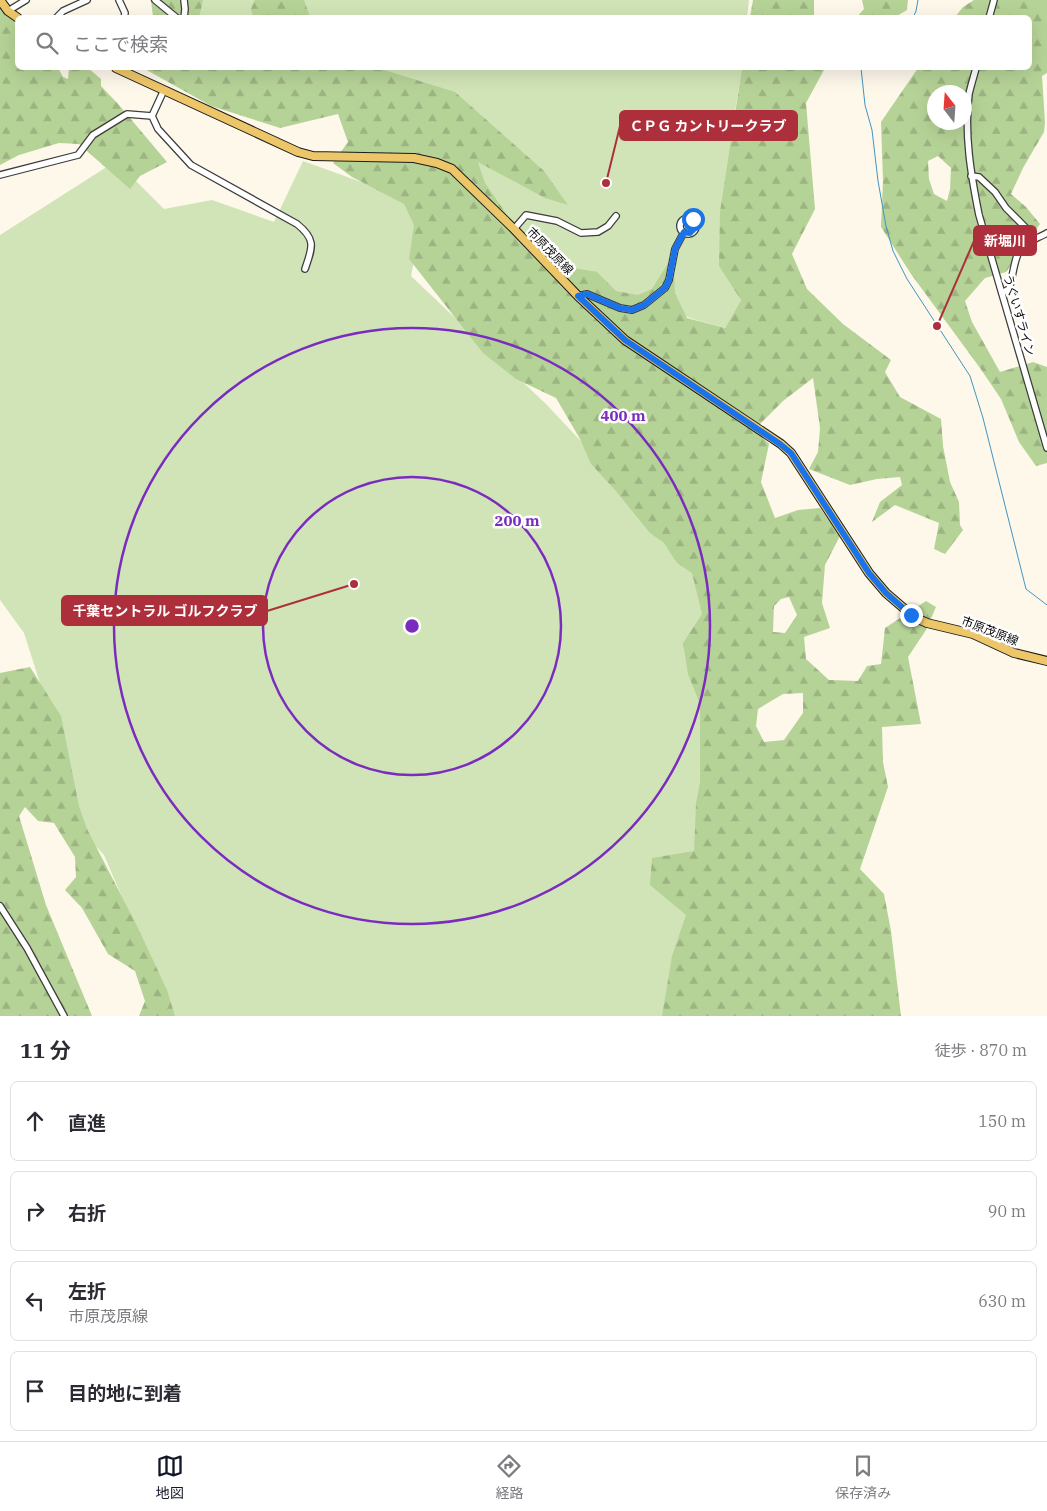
<!DOCTYPE html>
<html lang="ja">
<head>
<meta charset="utf-8">
<style>
  :root { --surface:#fff; --page:#f7f7f7; --text:#2b2b33; --muted:#7c7c81; --line:#e1e1e2; --accent:#111827 }
  body { margin:0; font-family:"IBM Plex Serif","Noto Sans JP",serif; background:var(--page); color:var(--text) }
  .compass { position:absolute; left:927px; top:85px; width:45px; height:45px; border-radius:50%; background:var(--surface); box-shadow:0 5px 20px #0002; rotate:343deg }
  .stop { position:absolute; width:15px; height:15px; margin:-11px; border:4px solid #1a73e8; border-radius:50%; background:#fff }
  .stop.end { background:#1a73e8; border-color:#fff; box-shadow:0 1px 5px #0008 }
  .list { margin:0; padding:0; list-style:none }
  h2 { display:flex; justify-content:space-between; align-items:center; height:65px; margin:0; padding:0 20px; font-size:21px }
  h2 small { font-size:16px; font-weight:400; color:var(--muted) }
  .list li { display:grid; grid-template-columns:32px 1fr auto; gap:15px; align-items:center; box-sizing:border-box; height:80px; margin:0 10px 10px; padding:0 10px; border:1px solid var(--line); border-radius:8px }
  .list b { display:block; font-size:19px; white-space:nowrap }
  .list p { margin:0; font-size:16px; white-space:nowrap; color:var(--muted) }
  .list em { font-size:16px; font-style:normal; color:var(--muted) }
  .icon { flex:none; width:28px; height:28px; fill:none; stroke:currentColor; stroke-width:2; stroke-linecap:round; stroke-linejoin:round }
  .map { position:relative; flex:none; width:1047px; height:1016px; overflow:hidden }
  .search { position:absolute; background:var(--surface); box-shadow:0 5px 20px #0002; left:15px; right:15px; top:15px; height:55px; display:flex; align-items:center; gap:12px; box-sizing:border-box; padding:0 18px; border-radius:8px; color:var(--muted); font-size:19px }
  .sheet { height:425px; background:var(--surface) }
  nav { display:flex; justify-content:space-around; align-items:center; box-sizing:border-box; height:70px; border-top:1px solid var(--line); background:var(--surface); font-size:14px; color:var(--muted) }
  nav a { display:grid; justify-items:center; gap:2px }
  nav .on { color:var(--accent) }
  .map>svg:first-child { display:block }
  .green { fill:#d1e4b7 }
  .forest { fill:url(#forest-firs); fill-rule:evenodd }
  .lines { fill:none; stroke-linecap:round; stroke-linejoin:round }
  .stream { stroke:#4095c1; stroke-width:1 }
  .minor-casing { stroke:#3d3d3d; stroke-width:8 }
  .major-casing { stroke:#1b1b1b; stroke-width:10 }
  .minor { stroke:#fff; stroke-width:5.5 }
  .major { stroke:#edc66a; stroke-width:8 }
  .route { stroke:#1a73e8; stroke-width:6 }
  .ring { fill:none; stroke:#7b2cbf; stroke-width:2.5 }
  .labels { text-anchor:middle; stroke-width:5; stroke-linejoin:round; paint-order:stroke }
  .street-label { font-size:12px; fill:#0a0a0a; stroke:#fff }
  .centre { fill:#7b2cbf; stroke:#fff; stroke-width:2.5 }
  .ring-label { font-size:15px; text-anchor:middle; font-weight:bold; fill:#7b2cbf; stroke:#fff; stroke-width:5; stroke-linejoin:round; paint-order:stroke }
  .leader { fill:none; stroke:#ae2f3c; stroke-width:2 }
  .callout-dot { fill:#ae2f3c; stroke:#fff; stroke-width:2 }
  .callout { fill:#ae2f3c; stroke:#ae2f3c; stroke-width:2 }
  .callout-label { font-size:14px; text-anchor:middle; font-weight:bold; fill:#fff }
</style>
</head>
<body>
<div class="map">
<svg width="1047" height="1016" viewBox="0 0 1047 1016">
  <defs>
    <pattern id="forest-firs" width="22" height="20" patternUnits="userSpaceOnUse" patternTransform="scale(1.25)"><rect width="22" height="20" fill="#b6d397"/><path d="M5 1l3.5 6h-7zM16 11l3.5 6h-7z" fill="#9bb481"/></pattern>
  </defs>
  <rect width="100%" height="100%" fill="#fdf8ea"/>
  <g class="green">
    <path d="M186,0H749L747,18H184Z"/>
    <path d="M244,68H742L731,136L741,300L725,328L696,320L584,280L514,229L435,113Z"/>
    <path d="M116,161L164,209L212,200L274,222L303,161L425,205L411,276L547,405L700,568L725,623L694,917L679,1016H162L142,944L104,855L80,829L64,758L24,633L0,600V235Z"/>
  </g>
  <g class="forest">
    <path d="M151,0H203L199,18L153,17Z"/>
    <path d="M255,0H304L310,17H253L251,9Z"/>
    <path d="M753,0H814V17H750Z"/>
    <path d="M862,0H908L907,10L895,17H857L864,9Z"/>
    <path d="M974,0H1047V73L1042,76L1045,122L1044,132L1023,168L1011,194L1026,207L1040,224L1006,272L985,278L965,301L972,322L1000,372L1033,362L1047,367V463L1036,466L1019,442L1001,399L980,368L911,274L881,227L883,181L881,122L918,68H1030V18L955,17L963,7ZM934,92H964V122H934ZM938,156L951,168L950,189L947,201L934,194L929,179L928,161Z"/>
    <path d="M0,4L5,7L17,25L18,68H58L63,77L68,79L69,68H88L101,79V86L119,105L167,162L140,176L130,189L79,144L59,143L19,155L0,165Z"/>
    <path d="M143,68H378L455,92L544,171L568,205L545,198L478,162L485,183L533,252L552,264L597,272L616,291L638,295L652,289L673,255L675,293L687,318L725,328L741,300L719,266L720,212L742,68H825L806,103L815,209L792,254L807,289L843,324L891,360L885,372L900,397L941,419L943,446L950,482L959,502L960,525L963,530L945,554L934,549L939,523L895,505L872,522L880,502L902,485L900,477L877,479L850,485L809,469L818,452L820,428L813,378L783,401L755,429L769,444L761,482L775,518L798,510L820,508L840,536L825,565L822,603L830,628L804,637L806,659L829,680L858,681L867,666L881,664L885,628L926,601L936,607L926,630L908,657L921,724L882,727L883,762L888,787L860,869L884,894L891,931L901,1016H662L672,956L686,915L650,885L652,858L694,851L696,803L700,782V704L688,674L683,643L702,614L692,573L677,563L664,543L650,533L615,490L591,464L580,439L556,398L516,379L483,353L409,259L414,225L404,204L352,177L333,163L348,142L338,114L280,128L211,106ZM789,597L797,615L785,633L773,632L774,606L781,599ZM803,693V713L784,740L764,742L756,726L758,709L783,694Z"/>
    <path d="M30,667L61,716L79,806L87,829L137,926L167,990L175,1016H139L145,1001L135,971L108,954L82,908L65,890L76,877L75,857L54,823L38,821L25,807L19,816L46,905L92,1016H0V673Z"/>
  </g>
  <g class="lines">
    <g class="stream">
      <path d="M913,18L916,11L918,0"/>
      <path d="M861,68L865,105L872,130L878,181L886,226L893,251L907,279L970,376L983,418L1026,589L1047,605"/>
    </g>
    <defs>
      <g id="minor">
        <path d="M119,0L125,13L124,18"/>
        <path d="M155,0L177,18"/>
        <path d="M8,11L26,0"/>
        <path d="M56,18L63,11L87,0"/>
        <path d="M184,18L185,9L184,0"/>
        <path d="M989,18L994,0"/>
        <path d="M976,68C974,76 971,85 969,94C964,134 971,175 979,215L1047,448"/>
        <path d="M164,90L152,116L158,129L191,165L297,224C317,240 312,248 305,269"/>
        <path d="M0,175L78,155L93,135L127,114L152,116"/>
        <path d="M971,176L979,177L995,192L1006,208L1029,231L1035,239"/>
        <circle cx="688" cy="226" r="8"/>
        <path d="M514,229L526,215L557,221L581,233L598,232L608,226L616,216"/>
        <path d="M1002,293L1009,289C1013,278 1014,255 1022,247C1029,240 1039,238 1047,233"/>
        <path d="M578,296L587,294L620,308L632,310L644,305L665,288L669,280L675,249L684,232"/>
        <path d="M0,906L27,948L64,1016"/>
      </g>
      <g id="major">
        <path d="M0,0L8,11L18,18"/>
        <path d="M116,68L298,152L313,156L414,158L437,163L452,169L514,229L578,296L625,340L781,444L791,453L869,573L886,593L914,617L927,623L973,634L1014,653L1047,661"/>
      </g>
    </defs>
    <use href="#minor" class="minor-casing"/>
    <use href="#major" class="major-casing"/>
    <use href="#minor" class="minor"/>
    <use href="#major" class="major"/>
  </g>
  <g class="lines">
    <path class="route" d="M693,219L696,227L690,233L684,232L675,249L669,280L665,288L644,305L632,310L620,308L587,294L578,296L625,340L780,444L791,453L869,573L886,593L911,615"/>
  </g>
  <g class="ring">
    <circle cx="412" cy="626" r="149"/>
    <circle cx="412" cy="626" r="298"/>
  </g>
  <g class="labels">
    <g class="street-label">
      <text transform="translate(550 251) rotate(46)" y="4">市原茂原線</text>
      <text transform="translate(1019 315) rotate(74)" y="4">うぐいすライン</text>
      <text transform="translate(990 631) rotate(21)" y="4">市原茂原線</text>
    </g>
  </g>
  <circle cx="412" cy="626" r="8" class="centre"/>
  <g class="ring-label">
    <text x="623" y="421">400 m</text>
    <text x="517" y="526">200 m</text>
  </g>
  <path class="leader" d="M606 183L620 126M937 326L974 241M354 584L267 611"/>
  <g class="callout-dot">
    <circle cx="606" cy="183" r="5"/>
    <circle cx="937" cy="326" r="5"/>
    <circle cx="354" cy="584" r="5"/>
  </g>
  <g class="callout">
    <rect x="620" y="111" width="177" height="29" rx="5"/>
    <rect x="974" y="226" width="62" height="29" rx="5"/>
    <rect x="62" y="596" width="205" height="29" rx="5"/>
  </g>
  <g class="callout-label">
    <text x="708" y="131">ＣＰＧ カントリークラブ</text>
    <text x="1005" y="246">新堀川</text>
    <text x="165" y="616">千葉セントラル ゴルフクラブ</text>
  </g>
</svg>
<svg class="compass" viewBox="-18 -18 36 36"><path d="M0-13l5 13h-10z" fill="#e53935"/><path d="M0 13l5-13h-10z" fill="#7c7c81"/></svg>
<div class="stop" style="left:693px;top:219px"></div>
<div class="stop end" style="left:911px;top:615px"></div>
<div class="search"><svg class="icon" aria-label="search" viewBox="0 0 24 24"><circle cx="10" cy="10" r="6"/><path d="M15 15l6 6"/></svg>ここで検索</div>
</div>
<section class="sheet">
<h2>11 分<small>徒歩 · 870 m</small></h2>
<ul class="list">
<li><svg class="icon" aria-label="ahead" viewBox="0 0 24 24"><path d="M12 20V5M6 11l6-6 6 6"/></svg><div><b>直進</b></div><em>150 m</em></li>
<li><svg class="icon" aria-label="right" viewBox="0 0 24 24"><path d="M7 20v-9h11M14 6l5 5-5 5"/></svg><div><b>右折</b></div><em>90 m</em></li>
<li><svg class="icon" aria-label="left" viewBox="0 0 24 24"><path d="M17 20v-9H6M10 6l-5 5 5 5"/></svg><div><b>左折</b><p>市原茂原線</p></div><em>630 m</em></li>
<li><svg class="icon" aria-label="arrive" viewBox="0 0 24 24"><path d="M6 21V4h12l-3 4 3 4H6"/></svg><div><b>目的地に到着</b></div></li>
</ul>
</section>
<nav>
<a class="on"><svg class="icon" aria-label="map" viewBox="0 0 24 24"><path d="M3 6l6-2 6 2 6-2v14l-6 2-6-2-6 2zM9 4v14M15 6v14"/></svg>地図</a>
<a><svg class="icon" aria-label="directions" viewBox="0 0 24 24"><path d="M12 3l9 9-9 9-9-9zM9 14v-3h6M13 9l2 2-2 2"/></svg>経路</a>
<a><svg class="icon" aria-label="saved" viewBox="0 0 24 24"><path d="M7 4h10v16l-5-4-5 4z"/></svg>保存済み</a>
</nav>
</body>
</html>
